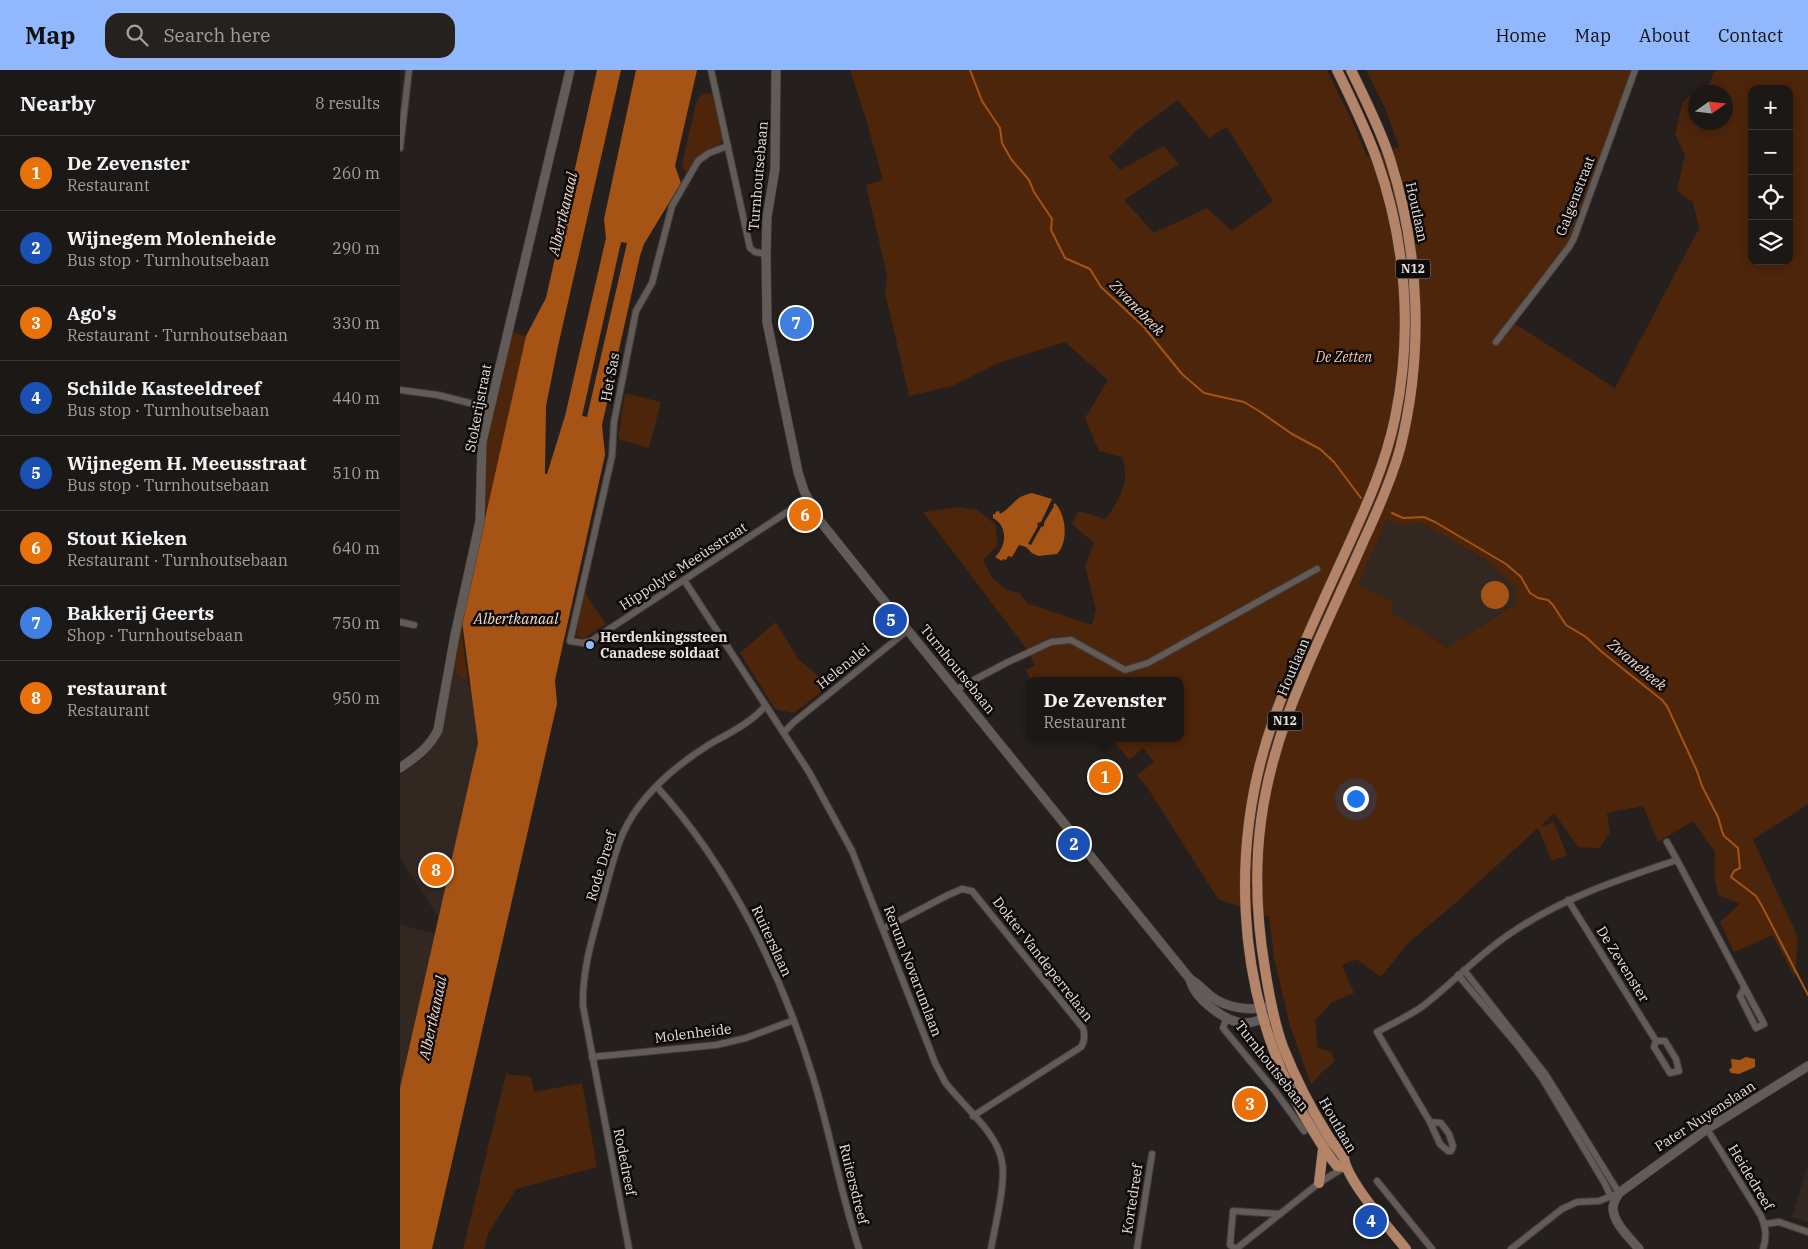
<!DOCTYPE html>
<html lang="en">
<head>
<meta charset="utf-8">
<style>
  :root { --surface:#1c1816; --page:#25211f; --text:#f1f3f6; --muted:#a0a0a1; --line:#3a3735; --accent:#91b8fd }
  body { margin:0; font-family:"IBM Plex Serif",serif; background:var(--page); color:var(--text) }
  .controls { position:absolute; right:15px; top:15px; display:grid; overflow:hidden; border-radius:10px; box-shadow:0 2px 12px #0003 }
  .controls button { width:45px; height:45px; display:grid; place-items:center; padding:0; border:0; border-bottom:1px solid var(--line); background:var(--surface); color:var(--text); font:25px sans-serif }
  .compass { position:absolute; left:1288px; top:15px; width:45px; height:45px; border-radius:50%; background:var(--surface); box-shadow:0 2px 12px #0003; rotate:76deg }
  .you { position:absolute; left:955px; top:728px; width:18px; height:18px; margin:-12px; border:4px solid #fff; border-radius:50%; background:#1a73e8; box-shadow:0 0 0 8px #1a73e833 }
  .badge { display:grid; place-items:center; width:32px; height:32px; border-radius:50%; background:var(--accent); color:#fff; font-size:16px; font-weight:700 }
  .pin { position:absolute; translate:-50% -50%; border:2px solid #fff; box-shadow:0 1px 5px #0006 }
  .popup { position:absolute; left:626px; top:607px; width:158px; height:65px; box-sizing:border-box; display:grid; place-content:center; border-radius:10px; background:var(--surface); filter:drop-shadow(0 1px 4px #0005); font-size:16px; white-space:nowrap; color:var(--muted) }
  .popup b { font-size:19px; color:var(--text) }
  .popup::after { content:''; position:absolute; left:50%; top:100%; margin-left:-10px; border:10px solid transparent; border-top-color:var(--surface) }
  .list { margin:0; padding:0; list-style:none }
  h2 { display:flex; justify-content:space-between; align-items:center; height:65px; margin:0; padding:0 20px; font-size:21px }
  h2 small { font-size:16px; font-weight:400; color:var(--muted) }
  .list li { display:grid; grid-template-columns:32px 1fr auto; gap:15px; align-items:center; box-sizing:border-box; height:75px; padding:0 20px; border-top:1px solid var(--line) }
  .list b { display:block; font-size:19px; white-space:nowrap }
  .list p { margin:0; font-size:16px; white-space:nowrap; color:var(--muted) }
  .list em { font-size:16px; font-style:normal; color:var(--muted) }
  .icon { flex:none; width:28px; height:28px; fill:none; stroke:currentColor; stroke-width:2; stroke-linecap:round; stroke-linejoin:round }
  .map { position:relative; flex:none; width:1408px; height:1179px; overflow:hidden }
  header { display:flex; align-items:center; gap:30px; box-sizing:border-box; height:70px; padding:0 25px; background:var(--accent); color:#111 }
  header strong { font-size:24px }
  nav { display:flex; gap:28px; margin-inline-start:auto; font-size:18px }
  .search { width:350px; height:45px; background:var(--page); display:flex; align-items:center; gap:12px; box-sizing:border-box; padding:0 18px; border-radius:15px; color:var(--muted); font-size:19px }
  main { display:flex }
  aside { flex:1; background:var(--surface) }
  .map>svg:first-child { display:block }
  .built { fill:#332821 }
  .green { fill:#4c250b; fill-rule:evenodd }
  .water { fill:#a65415; fill-rule:evenodd }
  .lines { fill:none; stroke-linecap:round; stroke-linejoin:round }
  .stream { stroke:#a65415; stroke-width:2 }
  .street-casing { stroke:#413d3a; stroke-width:8 }
  .secondary-casing { stroke:#413d3a; stroke-width:10 }
  .primary-casing { stroke:#413d3a; stroke-width:11 }
  .street { stroke:#625b58; stroke-width:6 }
  .secondary { stroke:#625b58; stroke-width:9 }
  .primary { stroke:#b48468; stroke-width:10 }
  .poi-dot { fill:#91b8fd; stroke:#0d0a09; stroke-width:2 }
  .labels { text-anchor:middle; stroke-width:5; stroke-linejoin:round; paint-order:stroke }
  .shield { fill:#0d0a09; stroke:#a39f9d; stroke-width:1 }
  .shield-label { font-size:12px; font-weight:bold; fill:#e3dfdd }
  .street-label { font-size:14px; fill:#e3dfdd; stroke:#0d0a09 }
  .park-label { font-size:14px; font-style:italic; fill:#f4c6ab; stroke:#0d0a09 }
  .poi-label { font-size:14px; font-weight:bold; fill:#e3dfdd; stroke:#0d0a09; text-anchor:start }
  .water-label { font-size:15px; font-style:italic; fill:#f0d8cb; stroke:#0d0a09 }
</style>
</head>
<body>
<header>
<strong>Map</strong>
<div class="search"><svg class="icon" aria-label="search" viewBox="0 0 24 24"><circle cx="10" cy="10" r="6"/><path d="M15 15l6 6"/></svg>Search here</div>
<nav><a>Home</a><a>Map</a><a>About</a><a>Contact</a></nav>
</header>
<main>
<aside>
<h2>Nearby<small>8 results</small></h2>
<ul class="list">
<li><span class="badge" style="background:#e8710a">1</span><div><b>De Zevenster</b><p>Restaurant</p></div><em>260 m</em></li>
<li><span class="badge" style="background:#1a4fb4">2</span><div><b>Wijnegem Molenheide</b><p>Bus stop · Turnhoutsebaan</p></div><em>290 m</em></li>
<li><span class="badge" style="background:#e8710a">3</span><div><b>Ago's</b><p>Restaurant · Turnhoutsebaan</p></div><em>330 m</em></li>
<li><span class="badge" style="background:#1a4fb4">4</span><div><b>Schilde Kasteeldreef</b><p>Bus stop · Turnhoutsebaan</p></div><em>440 m</em></li>
<li><span class="badge" style="background:#1a4fb4">5</span><div><b>Wijnegem H. Meeusstraat</b><p>Bus stop · Turnhoutsebaan</p></div><em>510 m</em></li>
<li><span class="badge" style="background:#e8710a">6</span><div><b>Stout Kieken</b><p>Restaurant · Turnhoutsebaan</p></div><em>640 m</em></li>
<li><span class="badge" style="background:#3f7fe0">7</span><div><b>Bakkerij Geerts</b><p>Shop · Turnhoutsebaan</p></div><em>750 m</em></li>
<li><span class="badge" style="background:#e8710a">8</span><div><b>restaurant</b><p>Restaurant</p></div><em>950 m</em></li>
</ul>
</aside>
<div class="map">
<svg width="1408" height="1179" viewBox="0 0 1408 1179">
  <rect width="100%" height="100%" fill="#25201d"/>
  <g class="built">
    <path d="M987,449L1000,455L1021,453L1085,489L1116,518V534L1047,578L1023,561L990,543L994,533L958,515Z"/>
    <path d="M54,596L57,604L71,617L78,673L39,848L0,788V704L25,687L39,669L45,650Z"/>
    <path d="M0,855L35,863L0,1018Z"/>
    <path d="M1408,1094V1152L1392,1147Z"/>
  </g>
  <g class="green">
    <path d="M450,0H927L954,55L967,87L999,77L985,38L966,0H1231L1172,165L1167,176L1109,250L1215,318L1299,158L1293,132L1277,121L1285,84L1275,65L1282,33L1299,18L1301,22H1296V52H1326V22H1306L1314,2L1318,0H1408V734L1353,770L1398,867L1395,908L1373,865L1334,882L1320,852L1340,834L1318,825L1314,804L1315,782L1293,751L1258,772L1243,736L1207,743L1210,762L1200,778L1178,777L1154,743L1140,757L1154,752L1167,785L1152,791L1138,758L1051,837L1008,873L981,907L956,889L942,895L954,923L932,932L915,950L918,978L931,982L935,991L922,1002L911,1014L890,956L874,888L869,847L818,829L749,720L737,705L754,692L743,678L729,690L711,668H780V611H647L643,606L631,611L626,600L635,595L626,578L523,442L557,437L577,440L595,454L598,475L583,490L592,508L607,520L620,523L627,533L692,555L696,540L685,495L694,473L672,454L678,441L706,449C719,429 731,412 722,387L699,381L685,348L708,310L665,272L598,293L552,316L509,326L485,222L487,205L466,115L483,110L466,49ZM1352,19H1389V191H1352ZM778,30L809,68L827,57L873,131L832,161L807,138L754,163L724,130L779,94L764,76L720,100L709,87L736,61ZM987,449L1000,455L1021,453L1085,489L1116,518V534L1047,578L1023,561L991,543L994,532L958,515Z"/>
    <path d="M307,23L312,24L323,70C318,79 306,78 299,86C294,90 291,98 288,103L283,99L282,94L296,33L300,26Z"/>
    <path d="M112,262L126,266L84,452L87,373Z"/>
    <path d="M225,323L261,332L249,378L218,369Z"/>
    <path d="M184,519L190,531L206,554L183,569L176,566Z"/>
    <path d="M376,552L398,589L416,604L428,617L394,643L375,639L340,583Z"/>
    <path d="M61,555L68,613L57,604L54,596Z"/>
    <path d="M106,1004L131,1007L134,1022L182,1013L197,1097L116,1119L88,1164L84,1179H63Z"/>
  </g>
  <g class="water">
    <path d="M197,0H221L158,276L146,336L145,404H147L165,346L206,168L204,149L236,0H297L275,96L281,113L244,174L240,186L202,355L205,385L155,610L157,634L32,1179H0V1018L78,673L62,551L126,266L146,228ZM221,172L227,173L187,347L182,346Z"/>
    <path d="M632,423L652,429L641,452L637,453L638,456L628,474L631,475L641,457L644,456V453L654,436L653,435L655,433C666,445 669,471 657,484L638,486L632,483L626,477L619,475L612,487L608,486L606,490L603,489L602,491L595,487C607,476 608,456 593,448V444H596L595,442L599,441L600,444C614,436 613,427 632,423Z"/>
    <circle cx="1095" cy="525" r="14"/>
    <path d="M1346,987L1355,989V997L1339,1004L1331,1003L1329,1000L1332,997L1331,989L1340,990Z"/>
  </g>
  <g class="lines">
    <g class="stream">
      <path d="M570,0L582,31L600,58L602,73L611,89L629,110L634,122L652,149L651,160L665,188L690,199L701,217L743,256L782,304L804,323L844,332L859,341L892,364L920,379L934,392L961,428"/>
      <path d="M992,443L1003,448L1024,447L1035,452L1106,494L1121,507L1130,523L1138,528L1148,530L1153,535L1166,555L1186,567L1202,582L1262,630L1267,636L1297,701L1302,716L1318,747L1322,761L1324,766L1338,778L1340,798L1334,801L1331,807L1356,826L1362,836L1408,925"/>
    </g>
    <defs>
      <g id="street">
        <path d="M311,0L350,178L355,182L366,184"/>
        <path d="M328,76L309,83L298,91L272,136L252,213L236,241L214,352L212,386L170,571L183,573L191,571L407,429"/>
        <path d="M0,78L9,0"/>
        <path d="M1096,272L1169,177L1174,168L1235,0"/>
        <path d="M0,320L38,325L89,338"/>
        <path d="M284,510L409,702L452,781L536,995C539,1000 542,1006 545,1012C562,1035 598,1063 602,1092C606,1113 595,1156 591,1179"/>
        <path d="M0,552L14,555"/>
        <path d="M557,619L606,593L651,572L671,570L725,600L748,593L917,499"/>
        <path d="M384,662L394,652L508,560"/>
        <path d="M257,717C329,796 381,902 412,1004C430,1061 440,1122 459,1179"/>
        <path d="M1267,772L1277,790"/>
        <path d="M1168,830L1256,971L1254,977L1270,1003L1279,1001L1276,989L1265,971H1256"/>
        <path d="M483,859L548,825L562,819L572,821L683,958C685,965 685,971 681,977L573,1046"/>
        <path d="M1064,900L1146,1005L1219,1123L1199,1131L1177,1132L1162,1139L1111,1179"/>
        <path d="M1058,905L1118,976L1142,1008L1205,1114L1211,1127"/>
        <path d="M827,947L823,958L875,1021L904,1061"/>
        <path d="M192,987L316,975L346,968L394,950"/>
        <path d="M1030,1052L1041,1053L1049,1064L1053,1076L1051,1081H1048L1040,1074L1030,1052L977,962C993,953 1009,946 1023,936C1054,912 1081,882 1114,861C1165,827 1220,809 1277,790L1364,954L1356,958L1340,926L1344,918"/>
        <path d="M1307,1059L1361,1146C1366,1158 1367,1167 1363,1179"/>
        <path d="M977,1111L1032,1179"/>
        <path d="M1365,1154L1379,1152L1408,1162"/>
        <path d="M229,1179L183,936C182,901 192,869 201,836C208,811 213,786 223,763C240,726 275,696 310,674C324,666 343,657 355,646C359,643 362,639 366,636"/>
        <path d="M737,1179L752,1084"/>
        <path d="M836,1179L919,1113L943,1098"/>
        <path d="M836,1179L830,1175L833,1141L880,1144"/>
      </g>
      <g id="secondary">
        <path d="M376,0L375,99L367,147L366,184L367,252L398,402L404,421L420,451L472,516L790,909C799,914 804,921 812,927C827,938 849,941 867,937"/>
        <path d="M0,698C16,687 29,678 38,660L55,565L80,451L82,372L170,0"/>
        <path d="M790,909C794,928 826,954 847,953C856,952 865,948 874,946"/>
        <path d="M1239,1179C1230,1168 1213,1153 1213,1138C1213,1133 1216,1128 1219,1123L1307,1059L1408,996"/>
      </g>
      <g id="primary">
        <path d="M937,0C951,29 966,59 977,90C1006,172 1013,262 995,348C985,396 965,439 945,483C922,533 899,582 880,632C828,764 833,918 902,1042C913,1061 923,1079 937,1096L945,1097"/>
        <path d="M951,0C965,29 980,58 990,89C1020,183 1024,284 1000,379C991,411 978,440 964,470C944,516 922,561 903,607C860,706 847,792 865,899C869,925 874,952 883,977C895,1007 910,1037 927,1064C932,1073 939,1080 944,1088C947,1111 990,1159 1006,1179"/>
        <path d="M919,1113L923,1079"/>
      </g>
    </defs>
    <use href="#street" class="street-casing"/>
    <use href="#secondary" class="secondary-casing"/>
    <use href="#primary" class="primary-casing"/>
    <use href="#street" class="street"/>
    <use href="#secondary" class="secondary"/>
    <use href="#primary" class="primary"/>
  </g>
  <circle class="poi-dot" cx="190" cy="575" r="5"/>
  <g class="labels">
    <g class="shield">
      <rect x="995.5" y="189.5" width="35" height="19" rx="4"/>
      <rect x="867.5" y="641.5" width="35" height="19" rx="4"/>
    </g>
    <g class="shield-label">
      <text x="1013" y="203">N12</text>
      <text x="885" y="655">N12</text>
    </g>
    <g class="street-label">
      <text transform="translate(358 106) rotate(-85)" y="5">Turnhoutsebaan</text>
      <text transform="translate(1175 126) rotate(-69)" y="5">Galgenstraat</text>
      <text transform="translate(1017 142) rotate(78)" y="5">Houtlaan</text>
      <text transform="translate(210 307) rotate(-79)" y="5">Het Sas</text>
      <text transform="translate(78 338) rotate(-79)" y="5">Stokerijstraat</text>
      <text transform="translate(283 496) rotate(-33)" y="5">Hippolyte Meeùsstraat</text>
      <text transform="translate(443 596) rotate(-39)" y="5">Helenalei</text>
      <text transform="translate(893 597) rotate(-67)" y="5">Houtlaan</text>
      <text transform="translate(558 599) rotate(51)" y="5">Turnhoutsebaan</text>
      <text transform="translate(201 796) rotate(-73)" y="5">Rode Dreef</text>
      <text transform="translate(372 871) rotate(65)" y="5">Ruiterslaan</text>
      <text transform="translate(643 889) rotate(52)" y="5">Dokter Vandeperrelaan</text>
      <text transform="translate(1223 894) rotate(58)" y="5">De Zevenster</text>
      <text transform="translate(513 901) rotate(69)" y="5">Rerum Novarumlaan</text>
      <text transform="translate(293 963) rotate(-7)" y="5">Molenheide</text>
      <text transform="translate(872 996) rotate(52)" y="5">Turnhoutsebaan</text>
      <text transform="translate(1305 1046) rotate(-33)" y="5">Pater Nuyenslaan</text>
      <text transform="translate(938 1055) rotate(60)" y="5">Houtlaan</text>
      <text transform="translate(225 1092) rotate(79)" y="5">Rodedreef</text>
      <text transform="translate(1351 1107) rotate(59)" y="5">Heidedreef</text>
      <text transform="translate(454 1114) rotate(76)" y="5">Ruitersdreef</text>
      <text transform="translate(732 1129) rotate(-81)" y="5">Kortedreef</text>
    </g>
    <g class="park-label">
      <text x="944" y="292">De Zetten</text>
    </g>
    <g class="poi-label">
      <text x="200" y="572">Herdenkingssteen<tspan x="200" dy="16">Canadese soldaat</tspan></text>
    </g>
    <g class="water-label">
      <text transform="translate(163 144) rotate(-77)" y="5">Albertkanaal</text>
      <text transform="translate(737 238) rotate(46)" y="5">Zwanebeek</text>
      <text x="116" y="554">Albertkanaal</text>
      <text transform="translate(1237 595) rotate(40)" y="5">Zwanebeek</text>
      <text transform="translate(33 948) rotate(-78)" y="5">Albertkanaal</text>
    </g>
  </g>
</svg>
<div class="controls">
<button>+</button>
<button>−</button>
<button><svg class="icon" aria-label="locate" viewBox="0 0 24 24"><circle cx="12" cy="12" r="6"/><path d="M12 2v4M12 18v4M2 12h4M18 12h4"/></svg></button>
<button><svg class="icon" aria-label="layers" viewBox="0 0 24 24"><path d="M12 4l9 5-9 5-9-5zM3 14l9 5 9-5"/></svg></button>
</div>
<svg class="compass" viewBox="-18 -18 36 36"><path d="M0-13l5 13h-10z" fill="#e53935"/><path d="M0 13l5-13h-10z" fill="#a0a0a1"/></svg>
<div class="you"></div>
<div class="pin badge" style="left:705px;top:707px;background:#e8710a">1</div>
<div class="popup"><b>De Zevenster</b>Restaurant</div>
<div class="pin badge" style="left:674px;top:774px;background:#1a4fb4">2</div>
<div class="pin badge" style="left:850px;top:1034px;background:#e8710a">3</div>
<div class="pin badge" style="left:971px;top:1151px;background:#1a4fb4">4</div>
<div class="pin badge" style="left:491px;top:550px;background:#1a4fb4">5</div>
<div class="pin badge" style="left:405px;top:445px;background:#e8710a">6</div>
<div class="pin badge" style="left:396px;top:253px;background:#3f7fe0">7</div>
<div class="pin badge" style="left:36px;top:800px;background:#e8710a">8</div>
</div>
</main>
</body>
</html>
